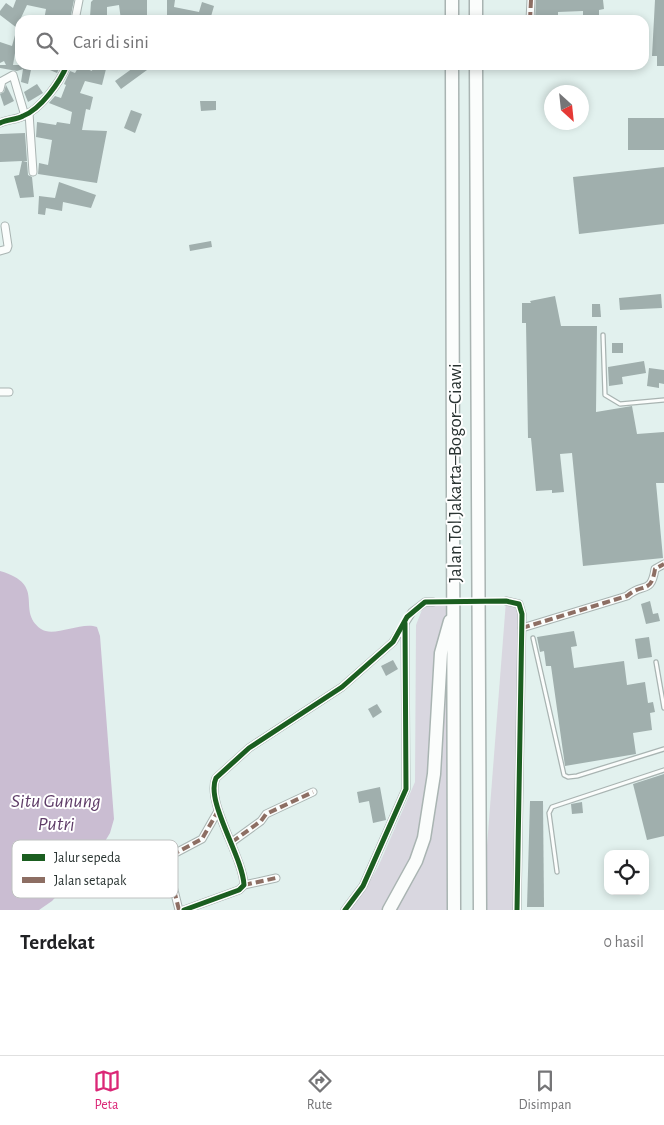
<!DOCTYPE html>
<html lang="id">
<head>
<meta charset="utf-8">
<style>
  :root { --surface:#fff; --page:#f2f2f2; --text:#202124; --muted:#757577; --line:#e0e0e0; --accent:#db2777 }
  body { margin:0; font-family:"Alegreya Sans",sans-serif; background:var(--page); color:var(--text) }
  .controls { position:absolute; right:15px; bottom:15px; display:grid; overflow:hidden; border-radius:10px; box-shadow:0 2px 8px #0003 }
  .controls button { width:45px; height:45px; display:grid; place-items:center; padding:0; border:0; border-bottom:1px solid var(--line); background:var(--surface); color:var(--text); font:25px sans-serif }
  .compass { position:absolute; left:544px; top:85px; width:45px; height:45px; border-radius:50%; background:var(--surface); box-shadow:0 2px 8px #0003; rotate:153deg }
  .list { margin:0; padding:0; list-style:none }
  h2 { display:flex; justify-content:space-between; align-items:center; height:65px; margin:0; padding:0 20px; font-size:21px }
  h2 small { font-size:16px; font-weight:400; color:var(--muted) }
  .icon { flex:none; width:28px; height:28px; fill:none; stroke:currentColor; stroke-width:2; stroke-linecap:round; stroke-linejoin:round }
  .map { position:relative; flex:none; width:664px; height:910px; overflow:hidden }
  .search { position:absolute; background:var(--surface); box-shadow:0 2px 8px #0003; left:15px; right:15px; top:15px; height:55px; display:flex; align-items:center; gap:12px; box-sizing:border-box; padding:0 18px; border-radius:15px; color:var(--muted); font-size:19px }
  .sheet { height:145px; background:var(--surface) }
  nav { display:flex; justify-content:space-around; align-items:center; box-sizing:border-box; height:70px; border-top:1px solid var(--line); background:var(--surface); font-size:14px; color:var(--muted) }
  nav a { display:grid; justify-items:center; gap:2px }
  nav .on { color:var(--accent) }
  .map>svg:first-child { display:block }
  .green { fill:#d9d7e0 }
  .water { fill:#cabdd2 }
  .building { fill:#a0afad }
  .lines { fill:none; stroke-linecap:round; stroke-linejoin:round }
  .street-tunnel { stroke:#bdcbc8; stroke-width:7; stroke-dasharray:7 3.5; stroke-linecap:butt }
  .lane-casing { stroke:#a9b4b2; stroke-width:5.5 }
  .street-casing { stroke:#a9b4b2; stroke-width:9 }
  .highway-casing { stroke:#a9b4b2; stroke-width:15 }
  .lane { stroke:#fbfdfc; stroke-width:3 }
  .street { stroke:#fbfdfc; stroke-width:7 }
  .highway { stroke:#fbfdfc; stroke-width:12 }
  .quiet { stroke:#8d6e63; stroke-width:4; stroke-dasharray:8 4; stroke-linecap:butt }
  .cycleway-casing { stroke:#fff; stroke-width:8 }
  .cycleway { stroke:#1b5e20; stroke-width:5 }
  .labels { text-anchor:middle; stroke-width:4; stroke-linejoin:round; paint-order:stroke }
  .street-label { font-size:19px; fill:#293331; stroke:#fff }
  .water-label { font-size:20px; font-style:italic; fill:#5f3d68; stroke:#fff }
  .key { fill:#fff; stroke:#bfc2c1; stroke-width:1 }
  .key-label { font-size:14px; fill:#293331 }
</style>
</head>
<body>
<div class="map">
<svg width="664" height="910" viewBox="0 0 664 910">
  <rect width="100%" height="100%" fill="#e2f1ee"/>
  <g class="green">
    <path d="M506,601L519,604L517,910H482Z"/>
    <path d="M425,602H455L454,910H349L361,896L378,867L415,782L416,625Z"/>
  </g>
  <path class="water" d="M0,571C48,585 15,610 41,629C54,638 81,621 97,627L100,636L114,819L110,833L101,848L52,901L39,910H0Z"/>
  <g class="building">
    <path d="M16,0H74L70,20H44L46,9L27,5L20,20V48L16,47L13,65H32L28,84L21,82L23,69L17,71L0,68V65H6L4,61L0,63V42L12,46L17,28L0,15V11L6,3L13,8Z"/>
    <path d="M93,0H147V20H121L119,5L107,7V20L90,17L91,2Z"/>
    <path d="M167,0H175L174,7L199,12L202,2L214,6L210,20H175V18H167Z"/>
    <path d="M536,0H603L604,9L599,10V20H583V11L558,12V20H535Z"/>
    <path d="M655,0H664V66H657V56H652Z"/>
    <path d="M38,65H57L60,67L57,73Z"/>
    <path d="M93,65H107L102,85L85,81L80,93L93,97L90,110L86,109L82,130L107,131L97,183L38,174L39,163L48,165L52,140L36,137L37,122L56,125L57,122L70,124L72,112L49,103L55,96L61,98L66,85L64,84L70,71L75,73L79,66L92,71Z"/>
    <path d="M131,65H143L147,70L121,89L115,81L133,68Z"/>
    <path d="M37,84L43,93L28,102L24,92Z"/>
    <path d="M6,85L14,101L4,106L0,94L4,92Z"/>
    <path d="M200,101H216V110L201,111Z"/>
    <path d="M131,110L142,114L135,133L124,128Z"/>
    <rect x="628" y="118" width="36" height="32"/>
    <path d="M25,133L27,161H23L27,162L28,175L32,177L34,197L20,198L14,176L19,175L22,161L0,162V134Z"/>
    <path d="M664,167V224L579,234L573,177Z"/>
    <path d="M59,182L96,195L91,208L63,202L62,211L46,208L45,215L38,214L39,196L55,198Z"/>
    <path d="M211,241L212,247L190,251L189,245Z"/>
    <path d="M661,294L662,308L620,310L619,298Z"/>
    <path d="M555,296L561,326H597L596,412L632,406L637,434L664,432V483H656L663,558L583,566L572,453L560,454L564,492L552,493V490L536,491L531,438H528L526,323H522V303H531L530,301Z"/>
    <path d="M592,304H600L601,317H592Z"/>
    <rect x="612" y="343" width="11" height="10"/>
    <path d="M644,361L646,373L622,377L623,384L609,386L608,367Z"/>
    <path d="M649,368L664,370V384L659,383V388L647,386Z"/>
    <path d="M650,601L653,614L658,613L660,621L646,624L641,604Z"/>
    <path d="M574,631L577,646L571,647L574,668L624,661L627,685L645,682L648,703L653,702L655,712L650,713L652,730L633,733L636,754L565,766L551,666H546L544,651L540,652L537,637Z"/>
    <path d="M649,637L652,657L638,659L635,639Z"/>
    <path d="M393,660L398,669L386,676L381,666Z"/>
    <path d="M377,704L382,712L373,718L368,709Z"/>
    <path d="M664,774V836L647,840L633,784Z"/>
    <path d="M380,787L386,820L373,823L369,801L359,803L357,792Z"/>
    <path d="M530,801H543L544,907H527Z"/>
    <path d="M582,802L583,813L572,814L571,804Z"/>
  </g>
  <g class="lines">
    <path class="street-tunnel" d="M433,602L506,601"/>
    <defs>
      <g id="lane">
        <path d="M603,335L605,395L620,404L664,400"/>
        <path d="M533,638L564,775L568,777L577,776L664,749"/>
        <path d="M656,662L664,708"/>
        <path d="M557,872L549,813L552,807L664,770"/>
      </g>
      <g id="street">
        <path d="M75,20L79,0"/>
        <path d="M530,20L531,0"/>
        <path d="M0,89L2,81L13,75L25,116"/>
        <path d="M29,113L33,172"/>
        <path d="M0,123C8,119 16,120 23,116C41,109 60,82 67,65"/>
        <path d="M0,251L7,249L8,246L5,226"/>
        <path d="M0,392H9"/>
        <path d="M506,601L519,604L522,614L517,910"/>
        <path d="M522,628L627,596C643,582 651,595 655,569L664,564"/>
        <path d="M232,842L261,821L266,814L313,792"/>
        <path d="M244,885L276,878"/>
        <path d="M179,910L166,858L202,839L218,811"/>
        <path d="M184,910L239,890L244,885C243,857 205,801 216,778L249,748L342,687L393,642L412,612L425,602H433"/>
        <path d="M345,910L363,886L406,789L405,623"/>
      </g>
      <g id="highway">
        <path d="M452,0V20"/>
        <path d="M476,0V20"/>
        <path d="M452,65L454,910"/>
        <path d="M476,65L480,910"/>
        <path d="M389,910L416,861L424,838L434,774L441,653L450,621"/>
      </g>
    </defs>
    <use href="#lane" class="lane-casing"/>
    <use href="#street" class="street-casing"/>
    <use href="#highway" class="highway-casing"/>
    <use href="#lane" class="lane"/>
    <use href="#street" class="street"/>
    <use href="#highway" class="highway"/>
    <g class="quiet">
      <path d="M530,20L531,0"/>
      <path d="M522,628L627,596C643,582 651,595 655,569L664,564"/>
      <path d="M232,842L261,821L266,814L313,792"/>
      <path d="M244,885L276,878"/>
      <path d="M179,910L166,858L202,839L218,811"/>
    </g>
    <defs>
      <g id="cycleway">
        <path d="M0,123C8,119 16,120 23,116C41,109 60,82 67,65"/>
        <path d="M184,910L239,890L244,885C243,857 205,801 216,778L249,748L342,687L393,642L407,617L425,602L506,601L519,604L522,614L517,910"/>
        <path d="M345,910L363,886L406,789L405,623"/>
      </g>
    </defs>
    <use href="#cycleway" class="cycleway-casing"/>
    <use href="#cycleway" class="cycleway"/>
  </g>
  <g class="labels">
    <g class="street-label">
      <text transform="translate(454 473) rotate(-90)" y="7">Jalan Tol Jakarta–Bogor–Ciawi</text>
    </g>
    <g class="water-label">
      <text x="56" y="807">Situ Gunung<tspan x="56" dy="23">Putri</tspan></text>
    </g>
  </g>
  <rect x="12" y="840" width="166" height="58" rx="8" class="key"/>
  <rect x="22" y="854" width="23" height="7" fill="#1b5e20"/>
  <rect x="22" y="877" width="23" height="6" fill="#8d6e63"/>
  <g class="key-label">
    <text x="54" y="862">Jalur sepeda</text>
    <text x="54" y="885">Jalan setapak</text>
  </g>
</svg>
<div class="controls">
<button><svg class="icon" aria-label="locate" viewBox="0 0 24 24"><circle cx="12" cy="12" r="6"/><path d="M12 2v4M12 18v4M2 12h4M18 12h4"/></svg></button>
</div>
<svg class="compass" viewBox="-18 -18 36 36"><path d="M0-13l5 13h-10z" fill="#e53935"/><path d="M0 13l5-13h-10z" fill="#757577"/></svg>
<div class="search"><svg class="icon" aria-label="search" viewBox="0 0 24 24"><circle cx="10" cy="10" r="6"/><path d="M15 15l6 6"/></svg>Cari di sini</div>
</div>
<section class="sheet">
<h2>Terdekat<small>0 hasil</small></h2>
<ul class="list">
</ul>
</section>
<nav>
<a class="on"><svg class="icon" aria-label="map" viewBox="0 0 24 24"><path d="M3 6l6-2 6 2 6-2v14l-6 2-6-2-6 2zM9 4v14M15 6v14"/></svg>Peta</a>
<a><svg class="icon" aria-label="directions" viewBox="0 0 24 24"><path d="M12 3l9 9-9 9-9-9zM9 14v-3h6M13 9l2 2-2 2"/></svg>Rute</a>
<a><svg class="icon" aria-label="saved" viewBox="0 0 24 24"><path d="M7 4h10v16l-5-4-5 4z"/></svg>Disimpan</a>
</nav>
</body>
</html>
